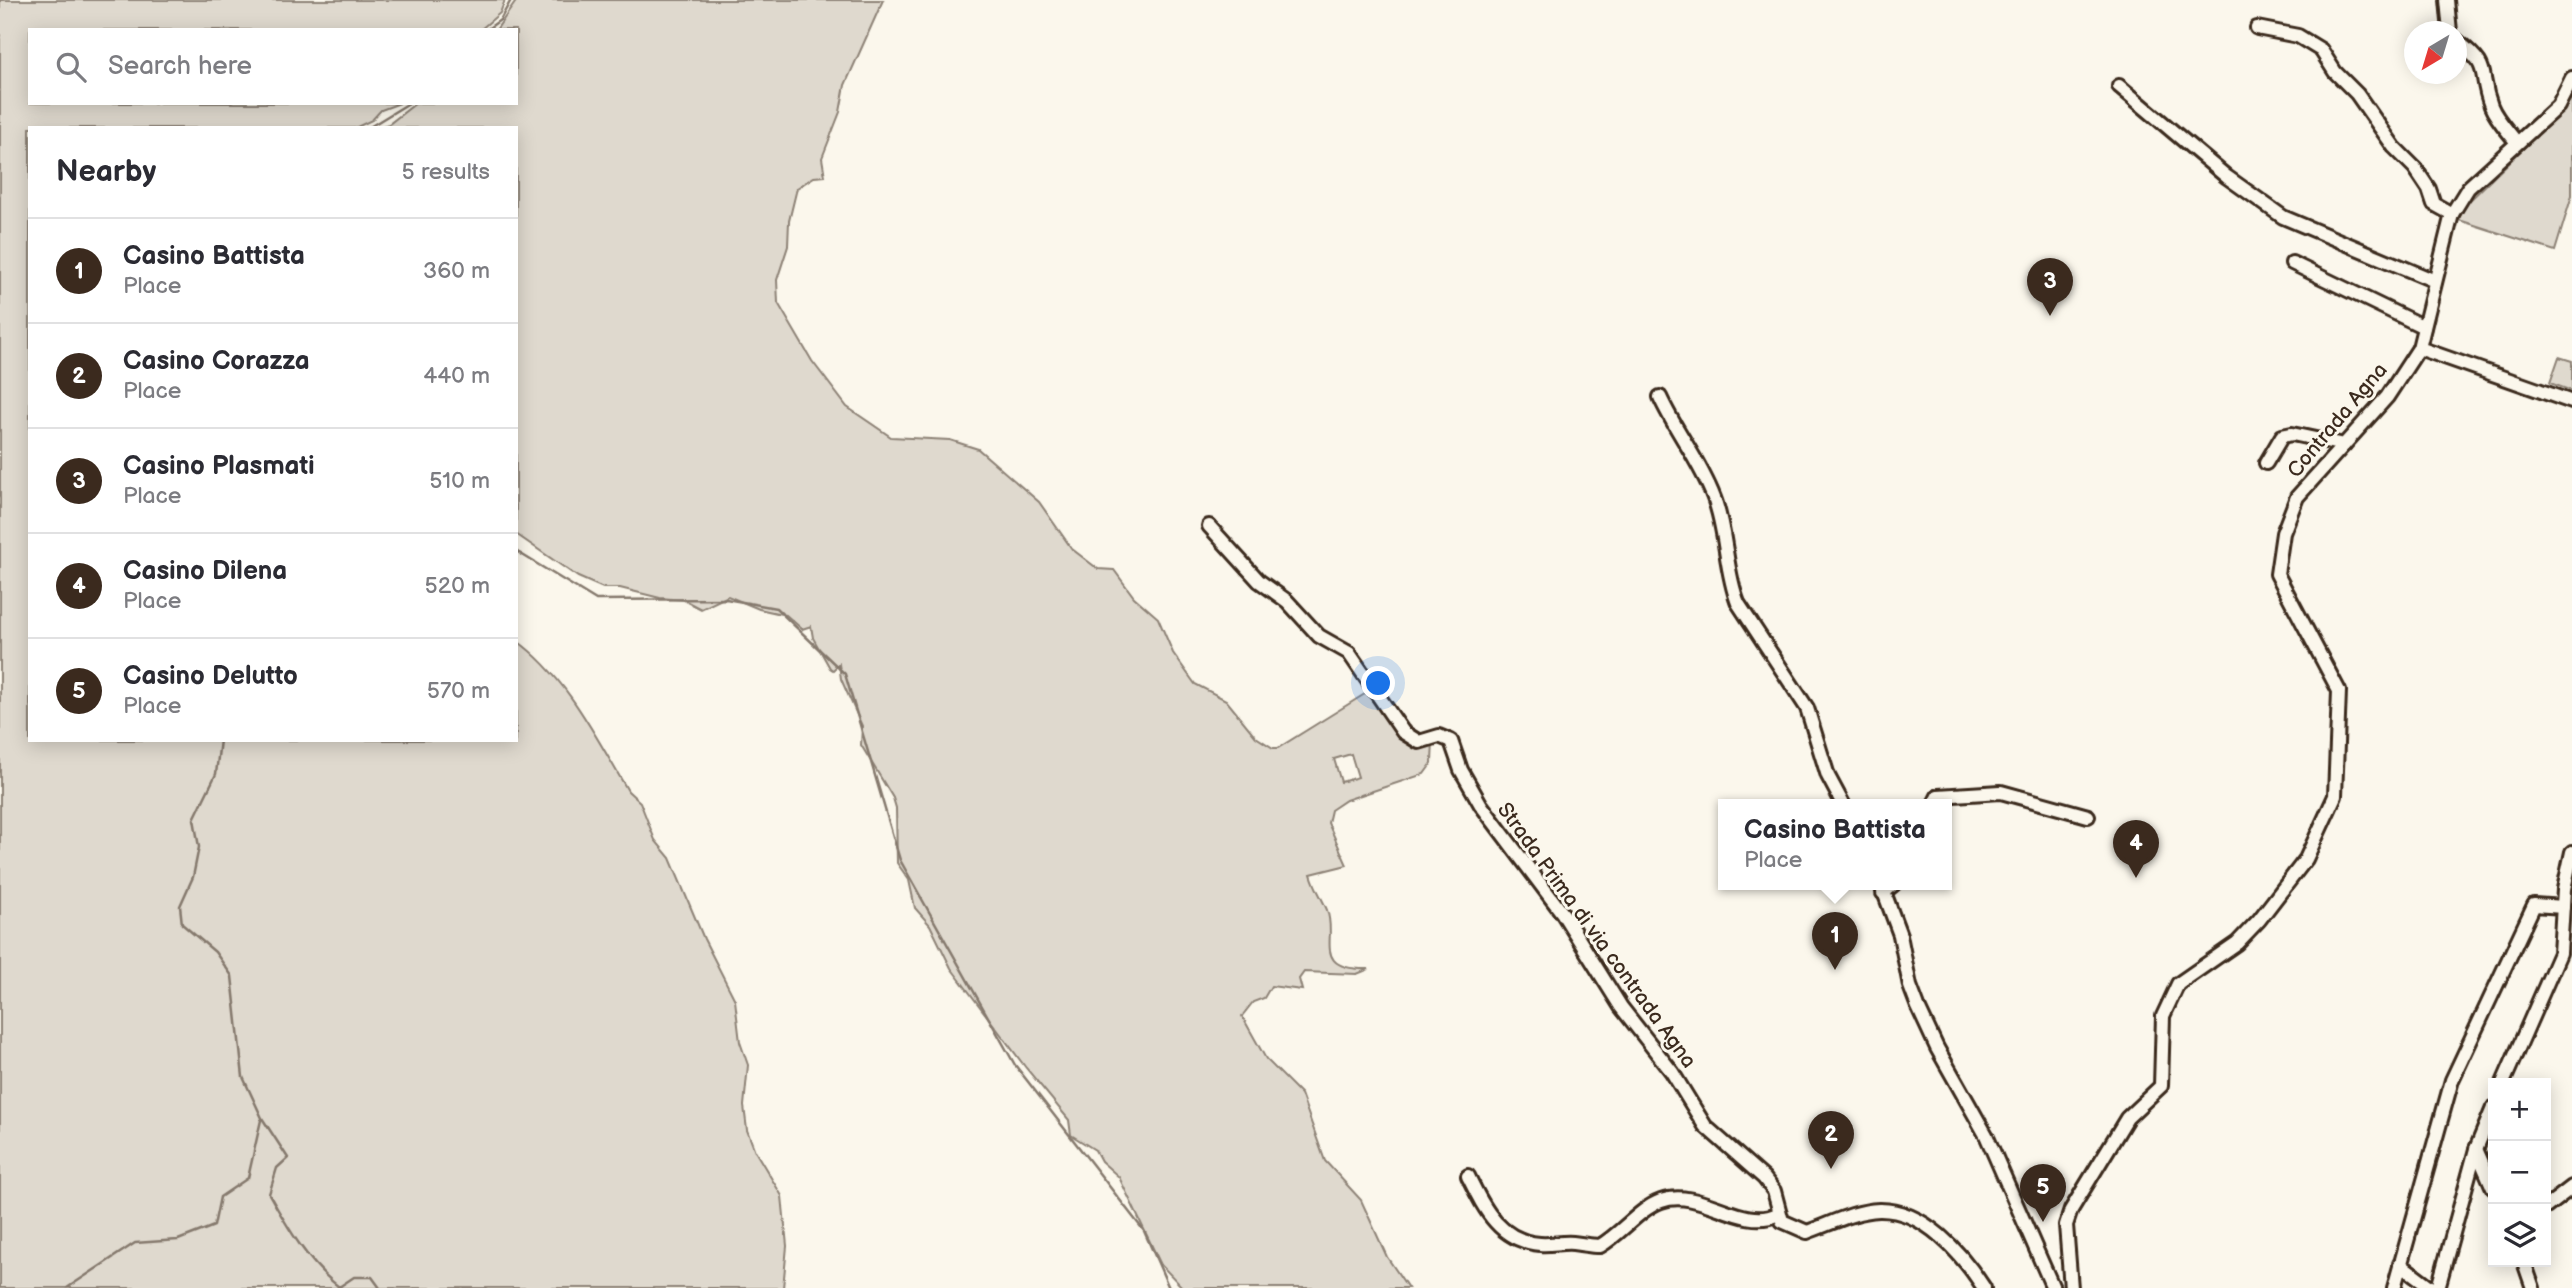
<!DOCTYPE html>
<html lang="en">
<head>
<meta charset="utf-8">
<style>
  :root { --surface:#fff; --page:#f7f7f7; --text:#2b2b33; --muted:#7c7c81; --line:#e1e1e2; --accent:#3b2a1e }
  body { margin:0; font-family:"Balsamiq Sans",sans-serif; background:var(--page); color:var(--text) }
  .controls { position:absolute; right:21px; bottom:21px; display:grid; overflow:hidden; border-radius:0px; box-shadow:0 4px 18px #0003 }
  .controls button { width:63px; height:63px; display:grid; place-items:center; padding:0; border:0; border-bottom:2px solid var(--line); background:var(--surface); color:var(--text); font:35px sans-serif }
  .compass { position:absolute; left:2404px; top:21px; width:63px; height:63px; border-radius:50%; background:var(--surface); box-shadow:0 4px 18px #0003; rotate:218deg }
  .you { position:absolute; left:1379px; top:684px; width:24px; height:24px; margin:-18px; border:5px solid #fff; border-radius:50%; background:#1a73e8; box-shadow:0 0 0 10px #1a73e833 }
  .badge { display:grid; place-items:center; width:46px; height:46px; border-radius:50%; background:var(--accent); color:#fff; font-size:23px; font-weight:700 }
  .pin { position:absolute; translate:-50% -58px; filter:drop-shadow(0 2px 4px #0008) }
  .pin::after { content:''; position:absolute; top:37px; width:24px; height:21px; background:inherit; clip-path:polygon(0 0,100% 0,50% 100%) }
  .popup { position:absolute; left:1718px; top:799px; width:234px; height:91px; box-sizing:border-box; display:grid; place-content:center; border-radius:0px; background:var(--surface); filter:drop-shadow(0 2px 5px #0005); font-size:23px; white-space:nowrap; color:var(--muted) }
  .popup b { font-size:26px; color:var(--text) }
  .popup::after { content:''; position:absolute; left:50%; top:100%; margin-left:-14px; border:14px solid transparent; border-top-color:var(--surface) }
  .list { margin:0; padding:0; list-style:none }
  h2 { display:flex; justify-content:space-between; align-items:center; height:91px; margin:0; padding:0 28px; font-size:30px }
  h2 small { font-size:23px; font-weight:400; color:var(--muted) }
  .list li { display:grid; grid-template-columns:46px 1fr auto; gap:21px; align-items:center; box-sizing:border-box; height:105px; padding:0 28px; border-top:2px solid var(--line) }
  .list b { display:block; font-size:26px; white-space:nowrap }
  .list p { margin:0; font-size:23px; white-space:nowrap; color:var(--muted) }
  .list em { font-size:23px; font-style:normal; color:var(--muted) }
  .icon { flex:none; width:38px; height:38px; fill:none; stroke:currentColor; stroke-width:2; stroke-linecap:round; stroke-linejoin:round }
  .map { position:relative; flex:none; width:2572px; height:1288px; overflow:hidden }
  .search { position:absolute; background:var(--surface); box-shadow:0 4px 18px #0003; left:28px; top:28px; width:490px; height:77px; display:flex; align-items:center; gap:18px; box-sizing:border-box; padding:0 24px; border-radius:0px; color:var(--muted); font-size:26px }
  .panel { position:absolute; background:var(--surface); box-shadow:0 4px 18px #0003; left:28px; top:126px; width:490px; height:616px; border-radius:0px }
  .map>svg:first-child { display:block }
  .green { fill:#dfd9ce; stroke:#8d8276; stroke-width:2; fill-rule:evenodd }
  .lines { fill:none; stroke-linecap:round; stroke-linejoin:round }
  .stream { stroke:#85796d; stroke-width:2.5 }
  .minor-casing { stroke:#3b2a1e; stroke-width:18 }
  .minor { stroke:#fbf7ec; stroke-width:12 }
  .labels { text-anchor:middle; stroke-width:6; stroke-linejoin:round; paint-order:stroke }
  .street-label { font-size:21px; fill:#3b2a1e; stroke:#fbf7ec }
</style>
</head>
<body>
<div class="map">
<svg width="2572" height="1288" viewBox="0 0 2572 1288">
  <rect width="100%" height="100%" fill="#fbf7ec"/>
  <filter id="ink" filterUnits="userSpaceOnUse"><feTurbulence type="fractalNoise" baseFrequency=".0143" numOctaves="2"/><feDisplacementMap in="SourceGraphic" scale="14" xChannelSelector="R" yChannelSelector="G"/><feConvolveMatrix kernelMatrix="1 2 1 2 8 2 1 2 1" color-interpolation-filters="sRGB"/></filter>
  <g filter="url(#ink)">
    <g class="green">
      <path d="M0,0H505L500,13L480,30H30V103H400L381,110L372,120L355,128H30V740H516V640C567,677 596,737 628,791L640,802L655,840L670,858L704,939L735,1000L740,1042L748,1065L744,1106L747,1130L755,1151L782,1196L787,1246L783,1288H0Z"/>
      <path d="M517,0H883L845,85L840,112L822,158L825,176L814,177L797,188L789,221L788,246L777,280L778,303L812,361L847,407L891,437L950,440L978,449L1039,502L1072,549L1098,569L1114,570L1134,597L1158,618L1173,653L1195,684L1226,700L1256,737L1273,748H1278L1376,687L1409,734L1433,740L1432,763L1424,774L1346,800L1331,810L1328,823L1347,865L1311,874C1315,888 1322,898 1327,910C1338,939 1310,970 1369,969L1357,974L1304,972L1299,979L1302,990L1271,986L1264,998L1253,1002L1242,1016L1266,1059L1301,1094L1325,1161L1361,1200L1387,1257L1408,1288H1183L1161,1265L1119,1177L1101,1161L1095,1150L1071,1135L1069,1120L1026,1068L951,968L930,925L915,908L909,880L897,863L896,808L893,798L861,745L862,726L841,679L839,664L833,670L830,668L813,638L811,626L802,629L786,615L759,609L728,596L701,609L684,600L660,598L620,588H603L578,577L516,534V128H376L389,124L416,103H516V30H496ZM1351,754L1358,777L1341,782L1334,759Z"/>
      <path d="M2572,95V195L2555,251L2459,220L2463,207L2565,108Z"/>
      <path d="M2559,357L2572,361V391L2550,383Z"/>
    </g>
    <g class="lines">
      <g class="stream">
        <path d="M486,30L500,20L511,0"/>
        <path d="M368,128L409,103"/>
        <path d="M516,551L596,600L726,599L776,608L845,674L900,860L1015,1065L1144,1231L1169,1288"/>
        <path d="M220,740L216,774L194,819L199,847L193,877L180,906L182,924L215,952L232,976L243,1077L262,1118L288,1158L277,1168L269,1194C288,1228 308,1263 339,1287L354,1277H372L380,1288"/>
        <path d="M67,1288L135,1243L178,1240L214,1226L220,1197L248,1178L261,1120"/>
      </g>
      <defs>
        <g id="minor">
          <path d="M2447,0L2450,32"/>
          <path d="M2257,28L2298,36L2321,50L2335,72L2357,94L2394,147L2415,168L2429,189L2434,204L2452,214"/>
          <path d="M2456,40C2494,70 2477,69 2491,106C2496,119 2509,132 2517,143"/>
          <path d="M2572,78L2558,106L2468,188L2452,214L2419,348L2572,402"/>
          <path d="M2119,86L2227,177L2283,217L2435,281"/>
          <path d="M2292,263L2424,327"/>
          <path d="M1660,397C1676,432 1700,461 1714,498C1727,532 1725,570 1738,603L1807,708L1828,776L1843,804"/>
          <path d="M2266,463L2282,436L2292,434L2344,445"/>
          <path d="M1209,526L1259,581L1287,601L1319,636L1349,653L1403,732L1419,742L1439,736L1451,741L1461,770L1481,805L1563,914L1621,1007L1672,1072L1705,1126L1764,1178L1774,1191L1782,1221L1807,1232C1830,1224 1854,1211 1879,1210C1924,1209 1962,1254 1984,1288"/>
          <path d="M1934,804L1938,796L2001,792L2088,816"/>
          <path d="M1881,884L1900,935L1910,986L1918,1007L1937,1048L1986,1135L2053,1288"/>
          <path d="M1883,893L1894,884"/>
          <path d="M2503,1083L2560,953L2564,889L2572,852"/>
          <path d="M2476,1149L2493,1188"/>
          <path d="M1468,1176C1484,1208 1499,1241 1540,1244C1551,1245 1562,1242 1573,1243C1582,1244 1591,1246 1600,1246C1621,1234 1639,1209 1661,1201C1701,1187 1741,1232 1778,1214"/>
          <path d="M2546,1207L2572,1187"/>
          <path d="M2524,1262L2533,1288"/>
          <path d="M2400,1264L2432,1288"/>
          <path d="M2071,1288L2066,1225L2071,1210L2127,1118L2161,1086L2163,1016L2178,984L2237,943L2259,920L2306,859L2335,796L2339,691L2277,574L2283,533L2297,497L2387,397L2419,348"/>
          <path d="M2394,1288L2452,1080L2534,905L2563,907"/>
          <path d="M2438,1288L2476,1149L2493,1108"/>
        </g>
      </defs>
      <use href="#minor" class="minor-casing"/>
      <use href="#minor" class="minor"/>
    </g>
  </g>
  <g class="labels">
    <g class="street-label">
      <text transform="translate(2337 420) rotate(-50)" y="7">Contrada Agna</text>
      <text transform="translate(1597 935) rotate(54)" y="7">Strada Prima di via contrada Agna</text>
    </g>
  </g>
</svg>
<div class="controls">
<button>+</button>
<button>−</button>
<button><svg class="icon" aria-label="layers" viewBox="0 0 24 24"><path d="M12 4l9 5-9 5-9-5zM3 14l9 5 9-5"/></svg></button>
</div>
<svg class="compass" viewBox="-18 -18 36 36"><path d="M0-13l5 13h-10z" fill="#e53935"/><path d="M0 13l5-13h-10z" fill="#7c7c81"/></svg>
<div class="you"></div>
<div class="pin badge" style="left:1835px;top:970px">1</div>
<div class="popup"><b>Casino Battista</b>Place</div>
<div class="pin badge" style="left:1831px;top:1169px">2</div>
<div class="pin badge" style="left:2050px;top:316px">3</div>
<div class="pin badge" style="left:2136px;top:878px">4</div>
<div class="pin badge" style="left:2043px;top:1222px">5</div>
<div class="search"><svg class="icon" aria-label="search" viewBox="0 0 24 24"><circle cx="10" cy="10" r="6"/><path d="M15 15l6 6"/></svg>Search here</div>
<section class="panel">
<h2>Nearby<small>5 results</small></h2>
<ul class="list">
<li><span class="badge">1</span><div><b>Casino Battista</b><p>Place</p></div><em>360 m</em></li>
<li><span class="badge">2</span><div><b>Casino Corazza</b><p>Place</p></div><em>440 m</em></li>
<li><span class="badge">3</span><div><b>Casino Plasmati</b><p>Place</p></div><em>510 m</em></li>
<li><span class="badge">4</span><div><b>Casino Dilena</b><p>Place</p></div><em>520 m</em></li>
<li><span class="badge">5</span><div><b>Casino Delutto</b><p>Place</p></div><em>570 m</em></li>
</ul>
</section>
</div>
</body>
</html>
